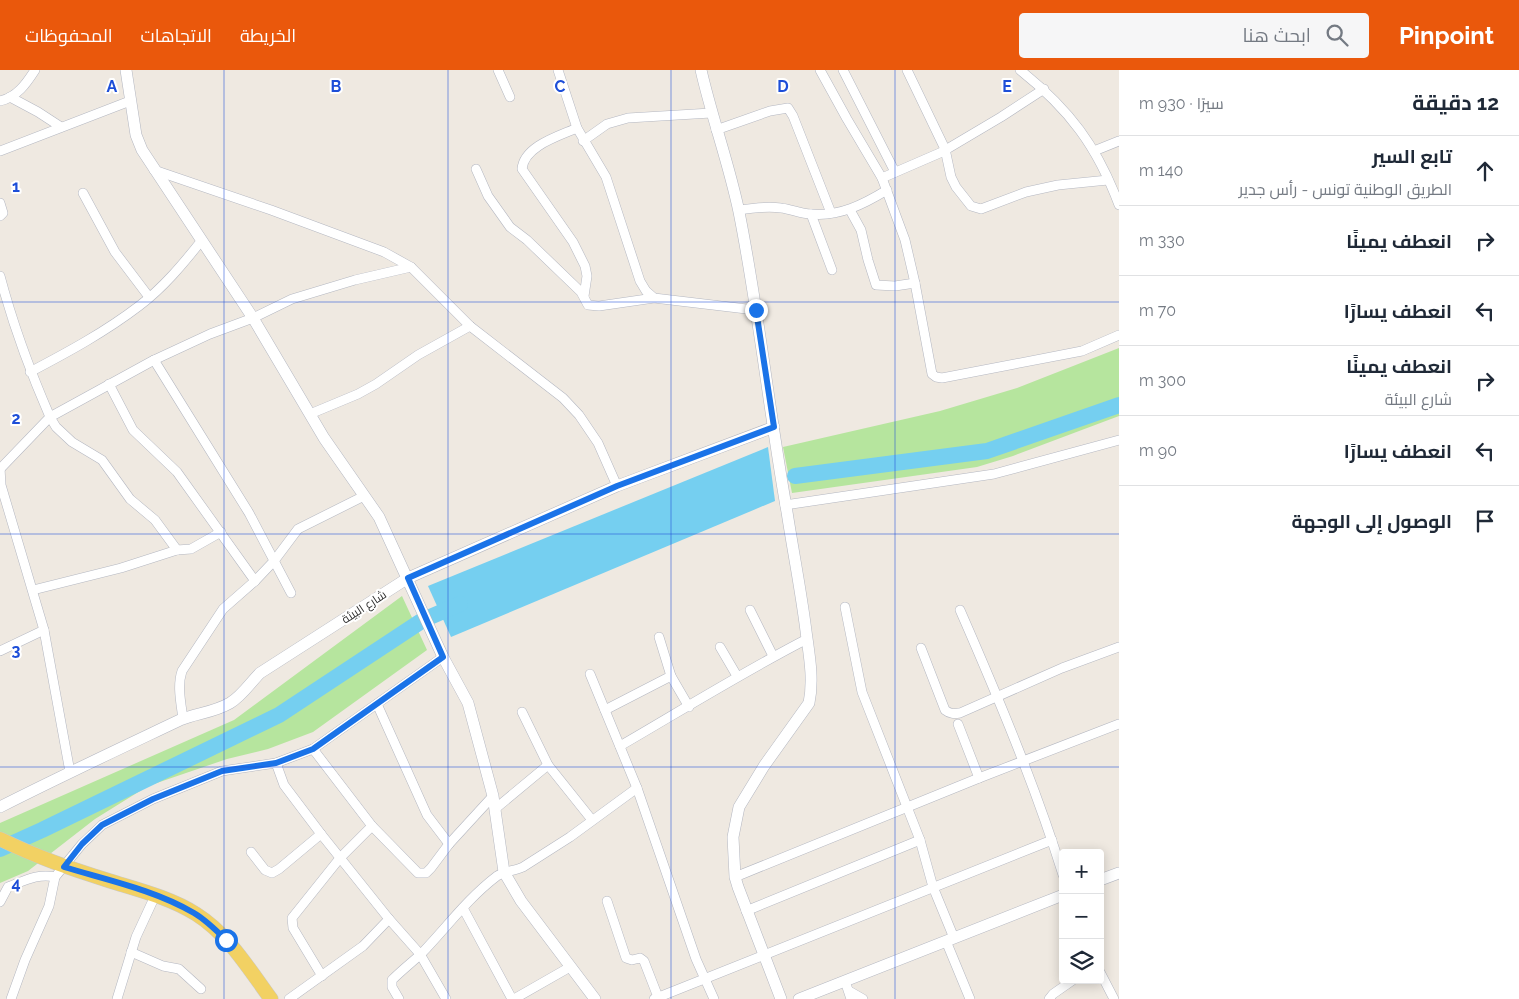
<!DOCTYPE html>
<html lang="ar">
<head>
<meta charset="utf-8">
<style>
  :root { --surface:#fff; --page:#f6f6f7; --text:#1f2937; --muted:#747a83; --line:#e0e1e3; --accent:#ea580c }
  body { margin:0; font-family:Raleway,Cairo,sans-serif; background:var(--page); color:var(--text); direction:rtl }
  .controls { position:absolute; right:15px; bottom:15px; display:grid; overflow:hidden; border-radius:5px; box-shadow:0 2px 12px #0003 }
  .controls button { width:45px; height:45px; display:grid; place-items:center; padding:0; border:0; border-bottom:1px solid var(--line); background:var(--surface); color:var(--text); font:25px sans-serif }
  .stop { position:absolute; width:15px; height:15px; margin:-11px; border:4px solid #1a73e8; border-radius:50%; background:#fff }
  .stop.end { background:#1a73e8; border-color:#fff; box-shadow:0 1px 5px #0008 }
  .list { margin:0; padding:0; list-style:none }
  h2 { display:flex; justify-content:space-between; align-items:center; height:65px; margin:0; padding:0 20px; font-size:21px }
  h2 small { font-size:16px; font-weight:400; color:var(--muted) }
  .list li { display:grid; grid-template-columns:32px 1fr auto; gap:15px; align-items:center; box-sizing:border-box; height:70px; padding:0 20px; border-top:1px solid var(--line) }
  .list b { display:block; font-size:19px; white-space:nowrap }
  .list p { margin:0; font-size:16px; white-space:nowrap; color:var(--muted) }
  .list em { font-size:16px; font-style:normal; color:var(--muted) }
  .icon { flex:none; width:28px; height:28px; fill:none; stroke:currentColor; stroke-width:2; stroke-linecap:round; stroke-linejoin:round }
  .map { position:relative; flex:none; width:1119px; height:929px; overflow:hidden; direction:ltr }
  header { display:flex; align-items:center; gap:30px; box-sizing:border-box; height:70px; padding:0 25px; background:var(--accent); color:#fff }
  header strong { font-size:24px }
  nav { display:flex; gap:28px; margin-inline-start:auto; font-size:18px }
  .search { width:350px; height:45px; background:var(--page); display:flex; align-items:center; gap:12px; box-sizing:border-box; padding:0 18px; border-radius:5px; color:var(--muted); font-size:19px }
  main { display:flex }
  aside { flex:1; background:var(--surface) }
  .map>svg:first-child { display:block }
  .green { fill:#b6e59e }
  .water { fill:#75cff0 }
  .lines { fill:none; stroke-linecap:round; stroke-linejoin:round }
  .river { stroke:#75cff0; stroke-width:16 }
  .street-casing { stroke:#b4b7c1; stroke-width:10 }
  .secondary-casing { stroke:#b4b7c1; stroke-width:12 }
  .primary-casing { stroke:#c9c9c9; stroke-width:15 }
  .street { stroke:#fff; stroke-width:9 }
  .secondary { stroke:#fff; stroke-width:11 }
  .primary { stroke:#f2d163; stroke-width:14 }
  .route { stroke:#1a73e8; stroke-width:6 }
  .grid { fill:none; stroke:#1d4ed8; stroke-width:1; stroke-opacity:0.55 }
  .labels { text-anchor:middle; stroke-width:4; stroke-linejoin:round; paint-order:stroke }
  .street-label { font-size:12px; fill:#2e2e2e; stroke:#fff }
  .grid-label { font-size:16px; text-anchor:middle; font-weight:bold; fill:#1d4ed8; stroke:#fff; stroke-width:4; stroke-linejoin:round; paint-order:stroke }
</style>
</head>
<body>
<header>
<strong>Pinpoint</strong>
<div class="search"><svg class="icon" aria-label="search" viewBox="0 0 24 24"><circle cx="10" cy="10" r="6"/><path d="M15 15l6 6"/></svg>ابحث هنا</div>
<nav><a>الخريطة</a><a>الاتجاهات</a><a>المحفوظات</a></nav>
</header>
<main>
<aside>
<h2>12 دقيقة<small>سيرًا · 930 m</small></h2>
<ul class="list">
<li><svg class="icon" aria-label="ahead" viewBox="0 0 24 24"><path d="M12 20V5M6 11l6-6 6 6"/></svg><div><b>تابع السير</b><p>الطريق الوطنية تونس - رأس جدير</p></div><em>140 m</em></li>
<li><svg class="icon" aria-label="right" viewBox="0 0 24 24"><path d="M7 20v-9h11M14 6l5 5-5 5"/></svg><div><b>انعطف يمينًا</b></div><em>330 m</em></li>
<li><svg class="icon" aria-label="left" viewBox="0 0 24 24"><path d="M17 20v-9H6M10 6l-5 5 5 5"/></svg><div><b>انعطف يسارًا</b></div><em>70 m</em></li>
<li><svg class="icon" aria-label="right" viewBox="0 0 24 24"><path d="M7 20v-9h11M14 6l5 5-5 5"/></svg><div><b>انعطف يمينًا</b><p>شارع البيئة</p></div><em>300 m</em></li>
<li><svg class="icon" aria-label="left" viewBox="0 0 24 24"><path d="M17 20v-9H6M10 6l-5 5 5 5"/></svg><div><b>انعطف يسارًا</b></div><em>90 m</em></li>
<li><svg class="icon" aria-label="arrive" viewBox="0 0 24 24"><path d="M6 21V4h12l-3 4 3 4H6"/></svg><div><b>الوصول إلى الوجهة</b></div></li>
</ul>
</aside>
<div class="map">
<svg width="1119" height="929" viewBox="0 0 1119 929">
  <rect width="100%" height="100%" fill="#efe9e1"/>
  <g class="green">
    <path d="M1119,278V346L1013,386L977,397L792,423L783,377L940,341L1017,318Z"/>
    <path d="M402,526L427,580L313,662L268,679L227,689L148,716L95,749L28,801L0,813V753L234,650Z"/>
  </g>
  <path class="water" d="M768,377L775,431L451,567L428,516Z"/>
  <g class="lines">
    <g class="river">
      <path d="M795,406L987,381L1119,335"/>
      <path d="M0,779L42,760L279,645L423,550L460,534"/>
    </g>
    <defs>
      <g id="street">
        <path d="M498,0L510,27"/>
        <path d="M558,0L577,58L606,107L640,211L646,221L654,228L755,240"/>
        <path d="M820,0L847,49L882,108L905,170L915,213L932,304L936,307L942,308L1082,281L1119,265"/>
        <path d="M843,0L895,102"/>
        <path d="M907,0L945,79L951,107L956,117L971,136L981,139L1026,122L1058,115L1108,110"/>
        <path d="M1020,0C1069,39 1097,76 1119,135"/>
        <path d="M10,27L38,42L61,57"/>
        <path d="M0,31C17,27 26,14 35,0"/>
        <path d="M577,58C559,66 524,76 522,99L573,172L585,196L587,206L584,226"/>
        <path d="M716,60L770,41L788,38L793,46L831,143"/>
        <path d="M583,71L607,54L628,48L711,43"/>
        <path d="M0,81L130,31"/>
        <path d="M1094,81L1119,71"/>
        <path d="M476,99L488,126L510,157L527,170L581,222L588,235L599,236L654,228"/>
        <path d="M154,100L271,140L384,182L411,197L470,256L563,328L579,345L598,373L617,416"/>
        <path d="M882,108L942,82L1001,47L1044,19"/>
        <path d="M83,123L115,182L149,227"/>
        <path d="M0,133L3,143L0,146"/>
        <path d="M739,140C752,138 767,136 781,138C791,139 801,144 811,144C839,147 864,134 887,120"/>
        <path d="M850,140L861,160L868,190L876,215L895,216L915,213"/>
        <path d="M811,144L832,200"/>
        <path d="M0,206C13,255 30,301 50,347L0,399"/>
        <path d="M154,290L249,443L291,523"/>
        <path d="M30,302C68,282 105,262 139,236C163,218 183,194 202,170"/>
        <path d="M109,314L133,360L177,402L255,511"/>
        <path d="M310,344L358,324L376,314L418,285L470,256"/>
        <path d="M0,398L1,415L44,560L70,702"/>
        <path d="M785,435L994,404L1119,370"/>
        <path d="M177,480L155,450L130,429L102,390L72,372L56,357L50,347L154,290L210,264L253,248L292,229L355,210L411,197"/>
        <path d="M33,520L121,498L177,480L191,479L221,462"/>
        <path d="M845,537L862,622L920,770L933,817L954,868"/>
        <path d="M750,540L773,586"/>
        <path d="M960,540C998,627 1035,715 1063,805"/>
        <path d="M659,567L671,606L689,637"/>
        <path d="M720,577L737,606"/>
        <path d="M921,578L945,640C950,644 954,644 960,643L1062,598L1119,577"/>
        <path d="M0,581L44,560"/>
        <path d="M590,604L637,718L696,889L714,929"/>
        <path d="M377,634L427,745L449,774"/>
        <path d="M605,640L671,606"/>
        <path d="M522,642L548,695L592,750"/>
        <path d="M183,649C181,633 177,616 182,601L223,539L255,511L274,491L298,459L364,426"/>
        <path d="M958,654L979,708"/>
        <path d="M620,676C682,640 743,602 807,569"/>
        <path d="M313,679L372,756L418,803H426L431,798L449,774L493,726"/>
        <path d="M276,693L284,715L321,764L389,849L420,884L446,929"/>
        <path d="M495,739L548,695"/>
        <path d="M251,782L265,800L272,803L279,799L321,764"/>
        <path d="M735,807L979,708L1119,654"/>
        <path d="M607,831L626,888L632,890L640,888L644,891L658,927"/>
        <path d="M0,832L8,817C24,811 38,803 55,807"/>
        <path d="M463,838L512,929"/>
        <path d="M746,841L920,770"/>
        <path d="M946,871L970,929"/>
        <path d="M131,882L163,896L179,899L201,919"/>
        <path d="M1100,902L1114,929"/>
        <path d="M322,906L293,858L292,848L340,788L372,756"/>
        <path d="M845,911L851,929"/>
        <path d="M849,921L863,929"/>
        <path d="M11,929L25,890L49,836L55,807L82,774L102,755L153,729L222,701L276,693L313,679L443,587"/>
        <path d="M117,929L136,867L155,826"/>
        <path d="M289,929L363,876L389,849"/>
        <path d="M399,929L392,917V910C401,901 411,893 421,884C446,858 468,828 497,806C505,801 514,801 523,797L570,767L637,718"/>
        <path d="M514,929L570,897"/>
        <path d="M654,929L1052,770"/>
        <path d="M1049,929L1053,924L1073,910"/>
      </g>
      <g id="secondary">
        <path d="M126,0L136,65L142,80L253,248L324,368L379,447L443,587L468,633L493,726L504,802L521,831L595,929"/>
        <path d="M701,0C712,48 729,94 739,142C759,242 769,342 787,442C793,481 801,521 806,561C809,584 814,609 809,633L764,696L739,737L733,767L735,807L738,817L781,929"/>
        <path d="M0,737C59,707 119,679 180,650C196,643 213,643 230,633C242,626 250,613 260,603L408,508L617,416L774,357"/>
        <path d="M1100,810L1119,803"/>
        <path d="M799,929L1063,825"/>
      </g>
      <path id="primary" d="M0,769C36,787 72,799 110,811C139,820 171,828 196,844C228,864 249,899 271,929"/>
    </defs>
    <use href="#street" class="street-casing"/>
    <use href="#secondary" class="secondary-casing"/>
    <use href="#primary" class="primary-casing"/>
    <use href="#street" class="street"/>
    <use href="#secondary" class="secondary"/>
    <use href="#primary" class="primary"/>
  </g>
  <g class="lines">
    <path class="route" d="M226,870C216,860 206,850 194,843C155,820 107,810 64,797L82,774L102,755L153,729L222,701L276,693L313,679L443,587L408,508L617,416L774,357L756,240"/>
  </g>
  <path class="grid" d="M224,0V929M448,0V929M671,0V929M895,0V929M0,232H1119M0,464H1119M0,697H1119"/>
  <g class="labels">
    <g class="street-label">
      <text transform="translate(364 537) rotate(-33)" y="4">شارع البيئة</text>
    </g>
  </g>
  <g class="grid-label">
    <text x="112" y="22">A</text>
    <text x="336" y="22">B</text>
    <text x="560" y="22">C</text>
    <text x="783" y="22">D</text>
    <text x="1007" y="22">E</text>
    <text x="16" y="122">1</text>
    <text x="16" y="354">2</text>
    <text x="16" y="586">3</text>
    <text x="16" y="819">4</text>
  </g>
</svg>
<div class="controls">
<button>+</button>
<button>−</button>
<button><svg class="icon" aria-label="layers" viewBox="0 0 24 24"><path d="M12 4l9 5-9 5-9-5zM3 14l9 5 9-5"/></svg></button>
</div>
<div class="stop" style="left:226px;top:870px"></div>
<div class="stop end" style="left:756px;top:240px"></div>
</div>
</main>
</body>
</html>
